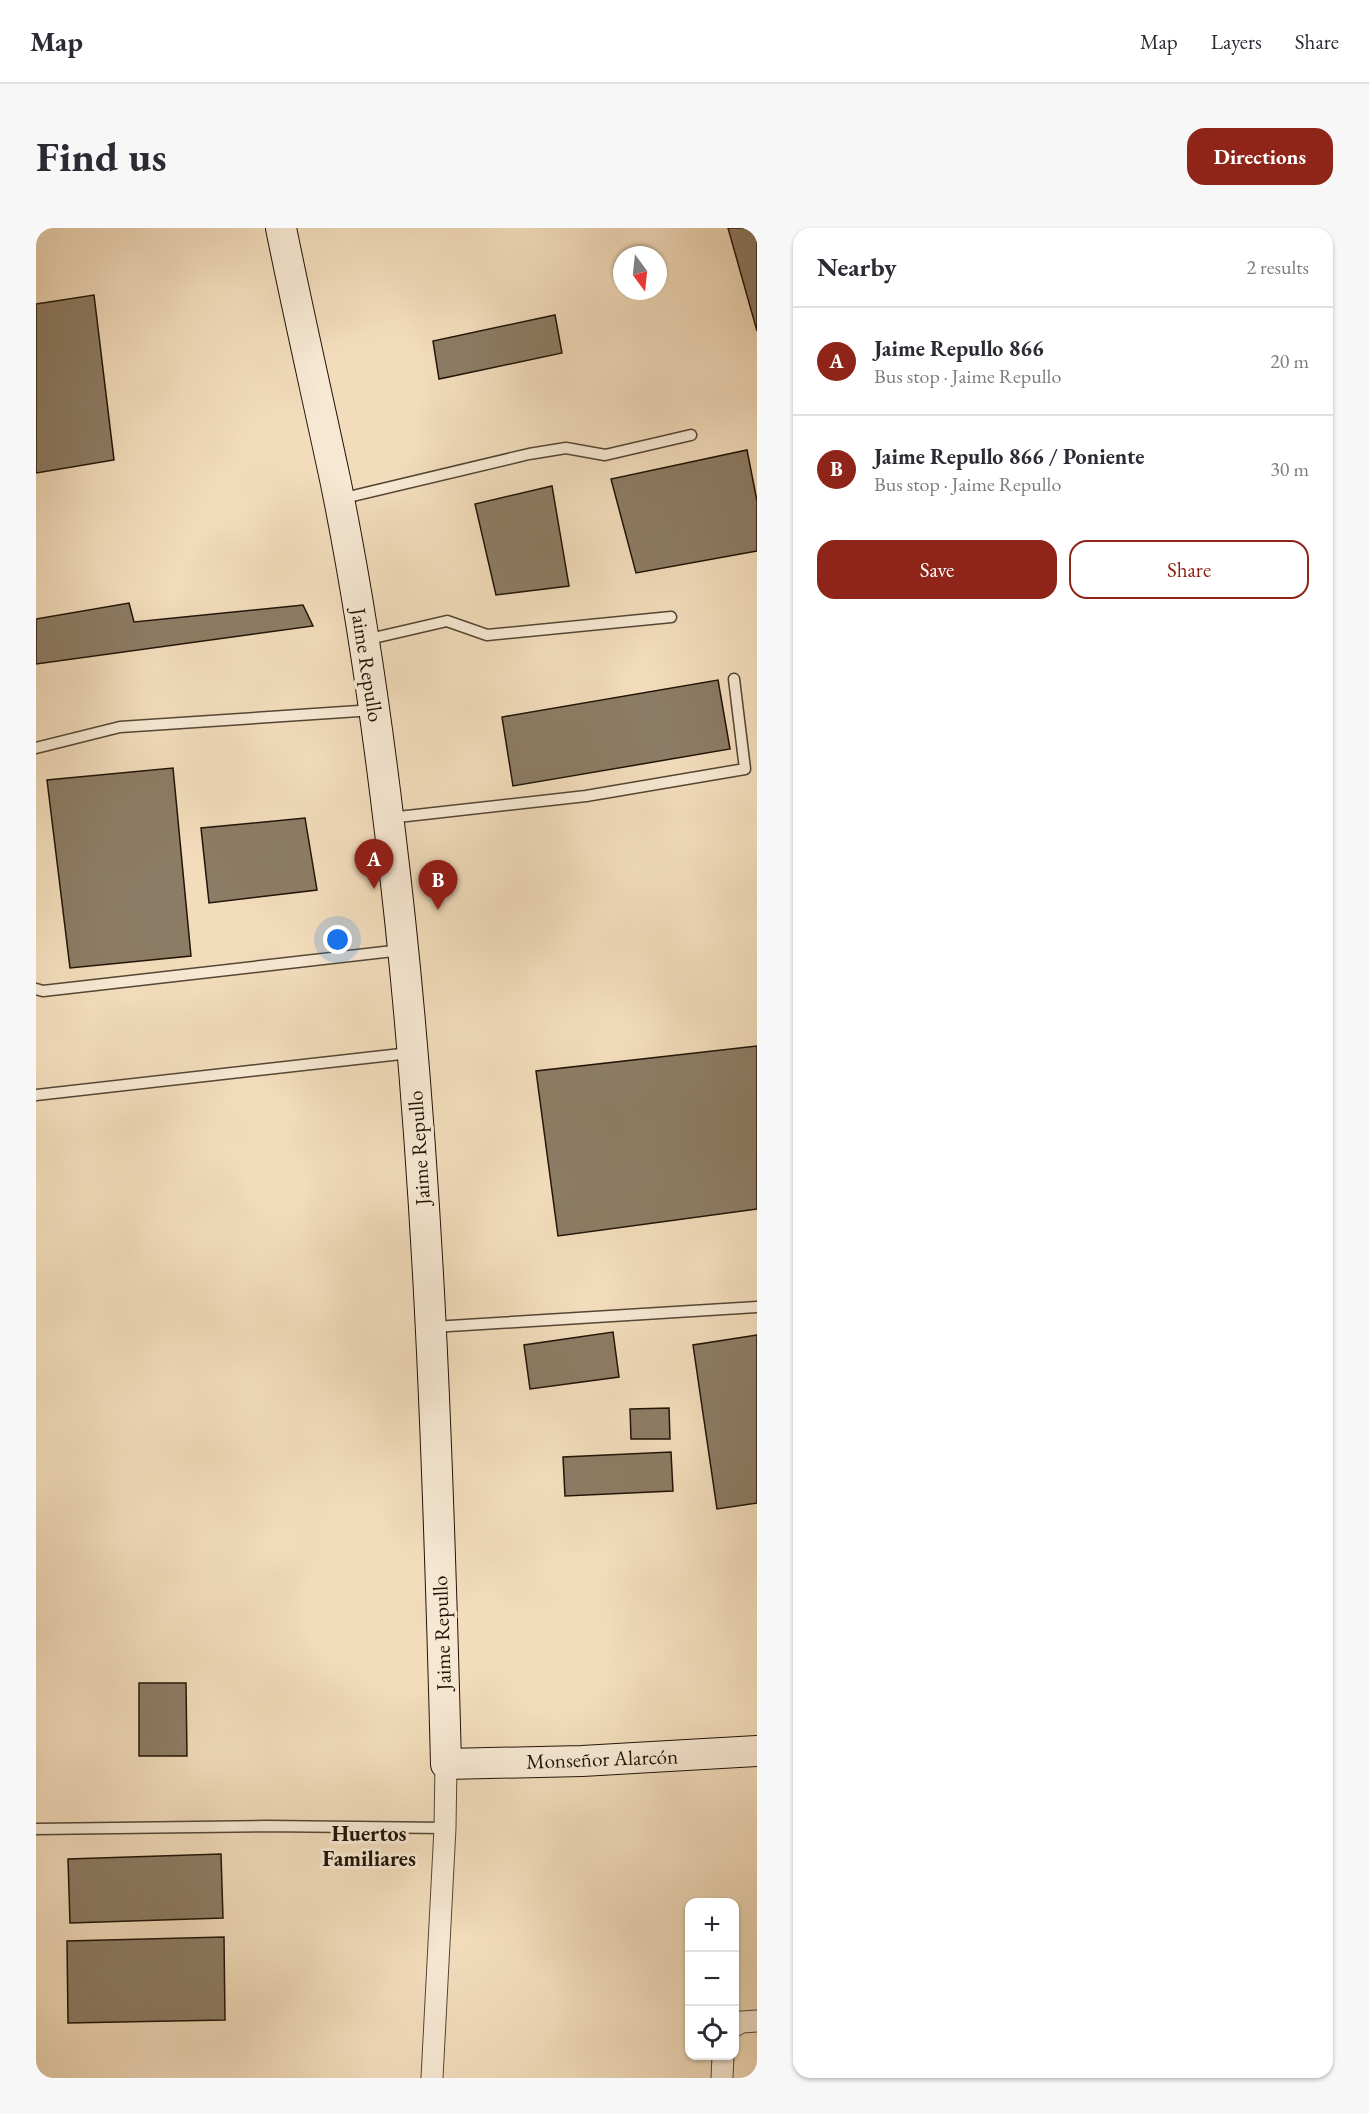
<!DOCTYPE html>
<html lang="en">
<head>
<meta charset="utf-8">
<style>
  :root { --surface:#fff; --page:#f7f7f7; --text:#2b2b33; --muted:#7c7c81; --line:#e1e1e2; --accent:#8f2418 }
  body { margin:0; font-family:"EB Garamond",serif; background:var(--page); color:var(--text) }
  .controls { position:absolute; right:18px; bottom:18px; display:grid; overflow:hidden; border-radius:12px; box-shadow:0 2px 4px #0004 }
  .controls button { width:54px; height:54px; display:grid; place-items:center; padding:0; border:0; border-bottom:2px solid var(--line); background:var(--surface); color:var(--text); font:30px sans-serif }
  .compass { position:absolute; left:577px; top:18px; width:54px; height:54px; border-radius:50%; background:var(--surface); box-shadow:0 2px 4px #0004; rotate:165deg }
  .you { position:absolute; left:302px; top:712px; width:21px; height:21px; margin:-15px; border:4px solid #fff; border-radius:50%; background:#1a73e8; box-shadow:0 0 0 9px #1a73e833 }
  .badge { display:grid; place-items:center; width:39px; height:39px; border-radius:50%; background:var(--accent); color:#fff; font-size:20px; font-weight:700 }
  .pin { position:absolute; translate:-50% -50px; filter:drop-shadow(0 2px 3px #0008) }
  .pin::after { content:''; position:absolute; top:32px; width:21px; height:18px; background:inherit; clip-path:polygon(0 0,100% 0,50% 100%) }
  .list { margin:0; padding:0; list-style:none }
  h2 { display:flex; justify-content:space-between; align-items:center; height:78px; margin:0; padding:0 24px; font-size:26px }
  h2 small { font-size:20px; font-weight:400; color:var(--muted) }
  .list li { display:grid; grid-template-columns:39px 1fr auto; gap:18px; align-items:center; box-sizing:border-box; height:108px; padding:0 24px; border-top:2px solid var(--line) }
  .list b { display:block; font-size:22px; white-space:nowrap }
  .list p { margin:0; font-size:20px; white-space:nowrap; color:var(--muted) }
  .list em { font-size:20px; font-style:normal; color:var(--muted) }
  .actions { display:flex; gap:12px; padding:18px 24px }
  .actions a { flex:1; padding:14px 0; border:2px solid var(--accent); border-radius:18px; text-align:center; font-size:21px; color:var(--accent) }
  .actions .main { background:var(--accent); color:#fff }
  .icon { flex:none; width:33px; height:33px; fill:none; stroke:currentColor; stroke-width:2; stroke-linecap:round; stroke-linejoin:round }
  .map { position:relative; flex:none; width:721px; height:1850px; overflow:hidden; border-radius:18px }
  header { display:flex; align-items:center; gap:36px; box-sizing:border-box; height:84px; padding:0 30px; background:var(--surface); border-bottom:2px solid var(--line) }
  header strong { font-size:28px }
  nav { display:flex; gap:33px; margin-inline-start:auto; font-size:21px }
  .intro { display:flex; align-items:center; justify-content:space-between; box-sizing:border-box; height:144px; padding:0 36px }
  h1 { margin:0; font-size:42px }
  .button { padding:15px 27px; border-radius:18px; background:var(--accent); color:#fff; font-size:21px; font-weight:700 }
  main { display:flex; gap:36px; padding:0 36px }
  aside { flex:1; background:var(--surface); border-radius:18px; box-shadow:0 2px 4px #0004 }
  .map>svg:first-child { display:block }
  .building { fill:#8d7c65; stroke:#201407; stroke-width:1.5 }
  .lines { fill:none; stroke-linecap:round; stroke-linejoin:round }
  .lane-casing { stroke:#544634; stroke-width:13 }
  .street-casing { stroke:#544634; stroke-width:23 }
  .secondary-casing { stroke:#201407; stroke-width:32 }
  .lane { stroke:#f7e8d3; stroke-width:10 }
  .street { stroke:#f7e8d3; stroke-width:21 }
  .secondary { stroke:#f7e8d3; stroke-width:30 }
  .labels { text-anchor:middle; stroke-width:6; stroke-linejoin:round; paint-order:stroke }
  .street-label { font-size:21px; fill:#201407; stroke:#f7e8d3 }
  .neighbourhood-label { font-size:22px; font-weight:bold; fill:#201407; stroke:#f7e8d3 }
</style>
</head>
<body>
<header>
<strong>Map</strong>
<nav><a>Map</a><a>Layers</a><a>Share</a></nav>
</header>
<div class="intro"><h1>Find us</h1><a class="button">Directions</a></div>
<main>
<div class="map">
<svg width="721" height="1850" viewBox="0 0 721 1850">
  <rect width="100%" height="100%" fill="#f2dcbb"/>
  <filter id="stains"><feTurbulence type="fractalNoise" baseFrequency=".00333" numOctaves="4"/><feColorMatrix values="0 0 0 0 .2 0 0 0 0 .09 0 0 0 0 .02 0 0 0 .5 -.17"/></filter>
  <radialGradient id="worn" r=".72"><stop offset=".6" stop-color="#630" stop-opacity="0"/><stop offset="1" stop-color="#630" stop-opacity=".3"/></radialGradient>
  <g class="building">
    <path d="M692,0H721V103Z"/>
    <path d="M58,67L78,232L0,245V76Z"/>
    <path d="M519,87L526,125L403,151L397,113Z"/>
    <path d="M711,222L721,273V323L600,345L575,251Z"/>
    <path d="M516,258L533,358L460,367L439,276Z"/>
    <path d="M93,375L98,394L267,377L277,398L0,436V391Z"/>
    <path d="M682,452L694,521L477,558L466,489Z"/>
    <path d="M137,540L155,728L34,740L11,552Z"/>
    <path d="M269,590L281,662L173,675L165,600Z"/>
    <path d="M721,818V981L522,1008L500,843Z"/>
    <path d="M577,1104L583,1149L494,1161L488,1117Z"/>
    <path d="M721,1107V1275L681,1281L657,1117Z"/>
    <path d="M633,1180L634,1211H595L594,1181Z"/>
    <path d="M635,1224L637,1263L529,1268L527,1229Z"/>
    <path d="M103,1455H150L151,1528H103Z"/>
    <path d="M185,1626L187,1690L34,1695L32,1631Z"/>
    <path d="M188,1709L189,1792L32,1795L31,1713Z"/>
  </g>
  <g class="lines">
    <defs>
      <g id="lane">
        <path d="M304,271L493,226L530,220L569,227L655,207"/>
        <path d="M329,412L411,393L451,407L635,389"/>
        <path d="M0,520L84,499L338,482"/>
        <path d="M353,590L550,568L709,541L698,451"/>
        <path d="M0,761L7,763L366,722"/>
        <path d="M0,867L374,825"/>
        <path d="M397,1099L721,1079"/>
        <path d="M0,1601L230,1598L409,1600"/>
      </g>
      <g id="street">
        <path d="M698,1798L706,1794L721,1793"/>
        <path d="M396,1850L409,1600L410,1536"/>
        <path d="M686,1850L687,1828"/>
      </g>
      <path id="secondary" d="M245,0C262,84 281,167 299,251C323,368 340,486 354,604C392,913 402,1225 410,1536L546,1533L721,1523"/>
    </defs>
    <use href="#lane" class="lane-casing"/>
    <use href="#street" class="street-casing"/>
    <use href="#secondary" class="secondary-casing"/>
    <use href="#lane" class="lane"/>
    <use href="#street" class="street"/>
    <use href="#secondary" class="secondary"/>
  </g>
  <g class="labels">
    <g class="street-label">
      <text transform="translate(331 437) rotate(81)" y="7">Jaime Repullo</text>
      <text transform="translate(383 920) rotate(-94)" y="7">Jaime Repullo</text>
      <text transform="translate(406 1405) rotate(-92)" y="7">Jaime Repullo</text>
      <text transform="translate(566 1531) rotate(-2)" y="7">Monseñor Alarcón</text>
    </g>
    <g class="neighbourhood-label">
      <text x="333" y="1613">Huertos<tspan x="333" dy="25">Familiares</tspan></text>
    </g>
  </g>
  <rect width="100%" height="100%" filter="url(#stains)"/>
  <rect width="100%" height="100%" fill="url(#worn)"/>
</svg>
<div class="controls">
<button>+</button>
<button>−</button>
<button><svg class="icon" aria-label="locate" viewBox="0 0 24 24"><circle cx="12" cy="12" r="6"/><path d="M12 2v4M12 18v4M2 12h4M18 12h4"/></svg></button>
</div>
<svg class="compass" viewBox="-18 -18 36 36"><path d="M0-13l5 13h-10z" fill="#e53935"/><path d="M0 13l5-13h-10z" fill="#7c7c81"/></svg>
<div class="you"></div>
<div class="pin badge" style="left:338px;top:661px">A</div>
<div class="pin badge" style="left:402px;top:682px">B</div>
</div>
<aside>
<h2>Nearby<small>2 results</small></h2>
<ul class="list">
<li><span class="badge">A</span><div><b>Jaime Repullo 866</b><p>Bus stop · Jaime Repullo</p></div><em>20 m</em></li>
<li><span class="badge">B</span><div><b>Jaime Repullo 866 / Poniente</b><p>Bus stop · Jaime Repullo</p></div><em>30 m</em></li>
</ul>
<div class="actions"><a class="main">Save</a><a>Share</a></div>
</aside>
</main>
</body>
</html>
